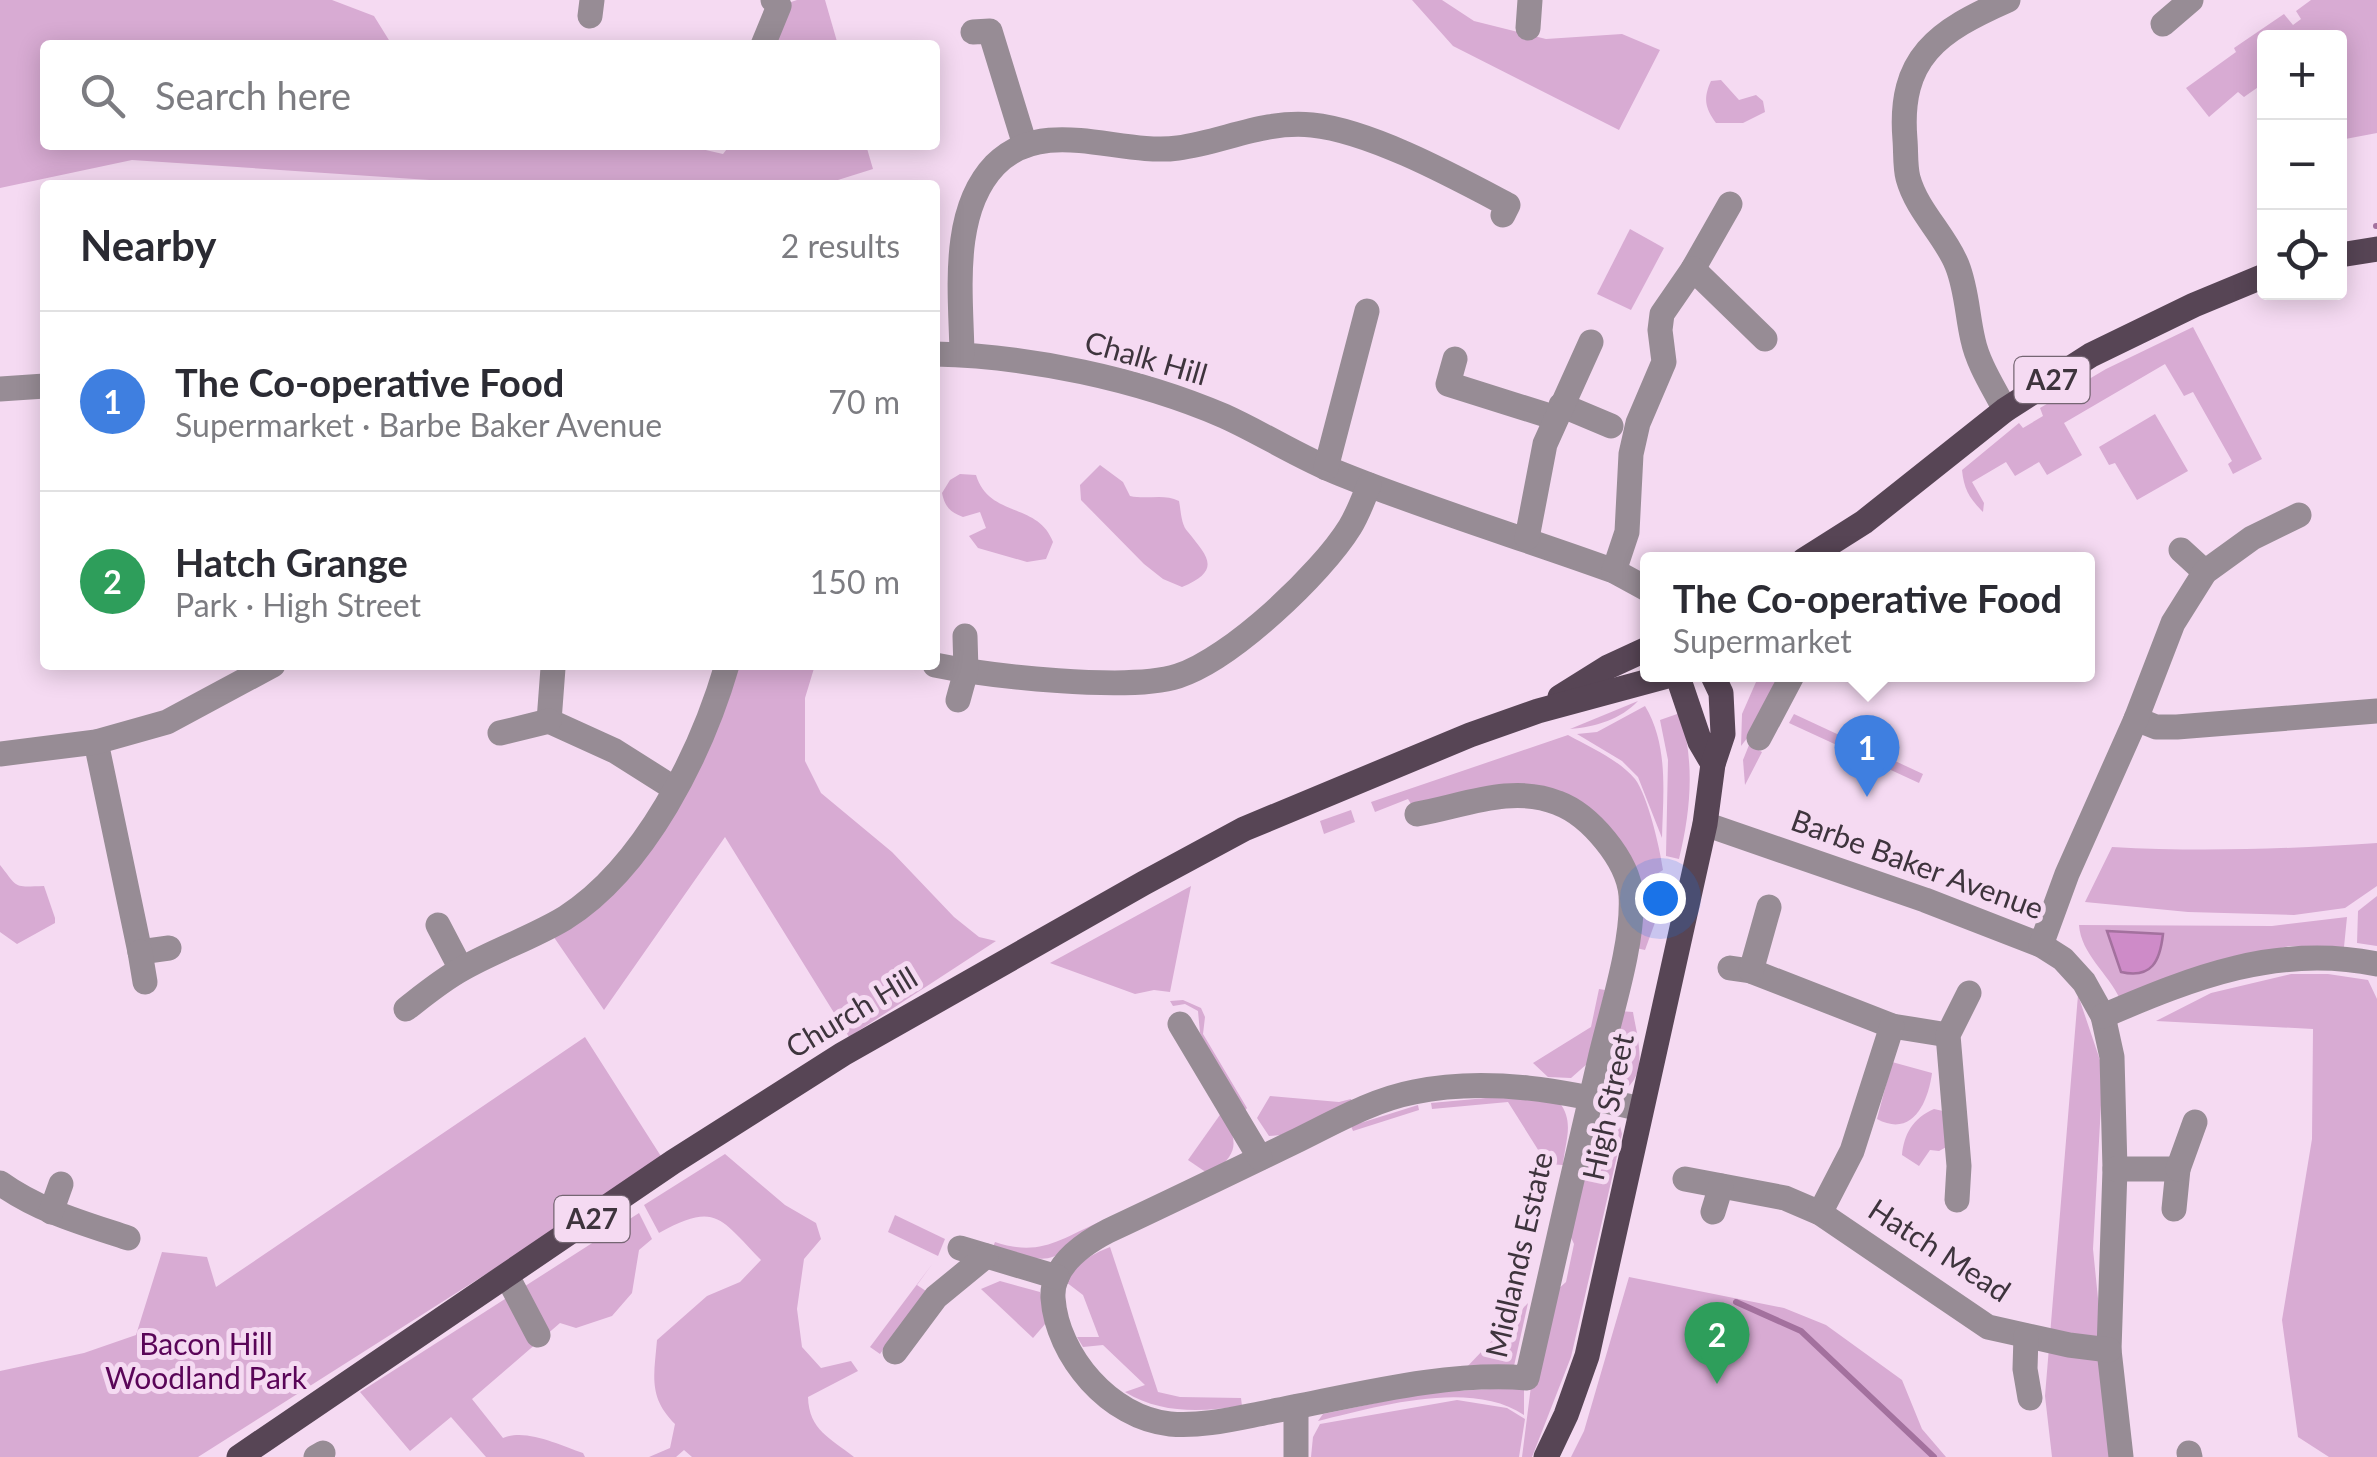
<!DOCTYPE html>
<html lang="en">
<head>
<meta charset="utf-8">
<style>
  :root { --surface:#fff; --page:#f2f2f3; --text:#2b2b33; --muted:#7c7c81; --line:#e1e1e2; --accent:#3a7e71 }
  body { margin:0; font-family:Lato,sans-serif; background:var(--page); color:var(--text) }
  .controls { position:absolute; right:30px; top:30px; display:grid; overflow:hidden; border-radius:10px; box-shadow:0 5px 25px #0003 }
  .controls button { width:90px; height:90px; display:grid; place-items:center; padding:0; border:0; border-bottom:2px solid var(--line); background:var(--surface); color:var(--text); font:50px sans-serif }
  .you { position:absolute; left:1660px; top:898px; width:35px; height:35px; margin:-25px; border:8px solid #fff; border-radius:50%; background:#1a73e8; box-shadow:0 0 0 15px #1a73e833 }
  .badge { display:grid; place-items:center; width:65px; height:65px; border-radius:50%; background:var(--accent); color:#fff; font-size:32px; font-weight:700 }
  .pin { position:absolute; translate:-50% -82px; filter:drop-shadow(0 2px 5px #0008) }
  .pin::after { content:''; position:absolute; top:52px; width:35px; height:30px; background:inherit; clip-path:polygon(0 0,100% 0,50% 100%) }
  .popup { position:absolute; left:1640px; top:552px; width:455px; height:130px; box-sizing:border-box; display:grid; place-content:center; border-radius:10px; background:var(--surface); filter:drop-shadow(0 2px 8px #0005); font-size:32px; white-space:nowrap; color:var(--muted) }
  .popup b { font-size:38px; color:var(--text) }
  .popup::after { content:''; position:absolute; left:50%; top:100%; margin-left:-20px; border:20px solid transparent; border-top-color:var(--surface) }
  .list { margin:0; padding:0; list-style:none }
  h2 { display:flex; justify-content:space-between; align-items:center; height:130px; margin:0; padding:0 40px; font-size:42px }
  h2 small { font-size:32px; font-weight:400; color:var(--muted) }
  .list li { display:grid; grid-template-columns:65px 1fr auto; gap:30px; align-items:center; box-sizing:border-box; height:180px; padding:0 40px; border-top:2px solid var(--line) }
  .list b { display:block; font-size:38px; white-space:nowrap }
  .list p { margin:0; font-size:32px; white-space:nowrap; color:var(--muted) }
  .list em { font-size:32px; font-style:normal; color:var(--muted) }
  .icon { flex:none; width:55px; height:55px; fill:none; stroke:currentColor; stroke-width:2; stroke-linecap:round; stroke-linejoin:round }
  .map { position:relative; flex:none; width:2377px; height:1457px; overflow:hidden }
  .search { position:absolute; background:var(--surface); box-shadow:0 5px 25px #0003; left:40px; top:40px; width:900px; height:110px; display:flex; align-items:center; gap:25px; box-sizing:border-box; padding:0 35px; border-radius:10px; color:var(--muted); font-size:38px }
  .panel { position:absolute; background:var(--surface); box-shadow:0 5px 25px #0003; left:40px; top:180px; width:900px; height:490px; border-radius:10px }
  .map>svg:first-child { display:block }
  .green { fill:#d8abd3 }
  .water { fill:#ce8bc8; stroke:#a3719e; stroke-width:2.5 }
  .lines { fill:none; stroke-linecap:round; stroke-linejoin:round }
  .stream { stroke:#a3719e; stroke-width:6 }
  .minor { stroke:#978c95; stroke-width:25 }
  .major { stroke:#574555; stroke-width:25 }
  .labels { text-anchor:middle; stroke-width:10; stroke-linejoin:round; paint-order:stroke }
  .shield { fill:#f5daf2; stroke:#756673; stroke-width:2.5 }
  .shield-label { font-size:28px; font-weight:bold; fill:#3e343d }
  .street-label { font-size:30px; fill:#3e343d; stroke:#f5daf2 }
  .park-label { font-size:30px; fill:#5a0558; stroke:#f5daf2 }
</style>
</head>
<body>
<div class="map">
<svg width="2377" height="1457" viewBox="0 0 2377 1457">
  <rect width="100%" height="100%" fill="#f5daf2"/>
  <g class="green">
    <path d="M0,0H332L374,16L392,45H45V145H684L723,154L730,145H866L873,169L822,185H504L132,160L0,188Z"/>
    <path d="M797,0H825L838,45H768L779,6Z"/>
    <path d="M1412,0H1442L1474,21L1546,39L1622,34L1660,50L1619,130L1453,46Z"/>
    <path d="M2311,0H2377V133L2340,140V38H2264V83L2244,97L2238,92L2209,117L2186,88L2236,52L2234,48L2284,14L2293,25L2301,19L2296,11Z"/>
    <path d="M1721,80L1739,100L1756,95L1763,101L1765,112L1743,123H1716C1705,108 1703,98 1711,81Z"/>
    <path d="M1630,229L1664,248L1631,310L1597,294Z"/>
    <path d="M2193,327L2262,459L2233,474L2228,464L2232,461L2193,392L2184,396L2165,364L2064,423L2082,455L2047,475L2039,462L2015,476L2006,462L1972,482L1984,503L1983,512C1969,498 1964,489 1962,470L2019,423L2023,428L2043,416L2040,408L2106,369Z"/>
    <path d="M2155,414L2188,471L2137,500L2115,463L2109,465L2099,447Z"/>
    <path d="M1100,465L1123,482L1130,496C1148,500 1163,493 1179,501C1181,511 1181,525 1188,532C1208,557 1222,570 1182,587L1163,579L1144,564L1081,500L1080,485Z"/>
    <path d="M960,474L976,475C989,518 1038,502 1053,542L1046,559L1027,562L978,548L969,536L986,528L980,512L963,517C950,512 945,507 942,493L950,480Z"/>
    <path d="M727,665H815L805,698V761L821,793L892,852L954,917L979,937L996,941L849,1037L725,837L604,1010L551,933L641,843Z"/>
    <path d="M1780,675L1748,737L1741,746L1742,714L1756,682Z"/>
    <path d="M1638,701C1621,719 1596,727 1570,729Z"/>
    <path d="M1645,706C1669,746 1663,794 1662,838L1638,777L1622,761L1577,734L1597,732Z"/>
    <path d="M1680,713C1695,761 1691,810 1679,859L1666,856L1668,760L1660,720Z"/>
    <path d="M1794,714L1923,774L1919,783L1789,723Z"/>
    <path d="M1568,735C1591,748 1618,759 1635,779C1648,796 1660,849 1663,870L1636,887L1566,794C1518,773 1462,798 1414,809L1408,799L1375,812L1371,802Z"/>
    <path d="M1749,745L1762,752L1745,785L1743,760Z"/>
    <path d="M1351,810L1355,822L1324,834L1320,821Z"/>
    <path d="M2377,843V886L2345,908L2294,915L2188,912L2085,902L2112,847C2201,852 2289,849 2377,843Z"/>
    <path d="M0,865C19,889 13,887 44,886L55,918V923L17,944L0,932Z"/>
    <path d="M1664,874L1661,906L1645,950L1636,948L1639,892Z"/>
    <path d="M1191,886L1170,992L1154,990L1135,994L1050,963Z"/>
    <path d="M2377,896V946L2357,943L2358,911Z"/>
    <path d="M2347,917L2344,947L2289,946L2229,961L2120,999C2108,973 2081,954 2079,925L2272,926Z"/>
    <path d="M2291,974H2328L2368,980L2377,999V1457H2329L2298,1437L2282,1320L2312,1139L2313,1029L2156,1021L2211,993Z"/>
    <path d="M1599,989L1605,990L1588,1063L1571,1078L1548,1077L1533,1063L1591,1027Z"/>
    <path d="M2078,995L2103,1069L2093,1249L2114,1457H2052L2045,1396Z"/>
    <path d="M1183,1000L1201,1008L1205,1017L1203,1034L1247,1108L1243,1113L1200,1033L1198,1011L1185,1004L1173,1006L1170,1001Z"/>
    <path d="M1619,1011L1633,1012C1637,1037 1650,1076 1622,1091L1606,1084Z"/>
    <path d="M585,1037L664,1161L198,1457H0V1371L84,1353L136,1335L162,1252L207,1257L216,1287Z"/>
    <path d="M1892,1062L1932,1073C1928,1103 1912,1138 1877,1119Z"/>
    <path d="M1270,1096L1339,1102L1351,1099L1352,1103L1281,1135L1269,1136L1257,1118Z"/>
    <path d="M1508,1096L1559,1102C1575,1122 1565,1141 1563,1165L1547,1164L1508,1102L1432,1109L1431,1103Z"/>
    <path d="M1418,1105L1419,1110L1353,1131L1351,1126Z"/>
    <path d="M1934,1109L1943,1111L1950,1145L1939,1151L1930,1150L1919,1166L1902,1155C1904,1134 1913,1118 1934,1109Z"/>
    <path d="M1222,1112C1239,1143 1239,1153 1210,1175L1188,1160Z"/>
    <path d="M1605,1119L1620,1126L1622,1134L1571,1357L1532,1457H1522L1531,1386L1556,1291L1566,1282L1574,1244L1569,1233L1598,1121Z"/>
    <path d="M725,1154L785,1205L816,1223L821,1239L804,1259L797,1309L802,1347L821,1368L851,1361L858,1371L808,1397C809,1430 830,1438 854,1457H692L684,1450L676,1457H649L670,1448L675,1424C648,1397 654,1376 657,1340L707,1296L740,1282L761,1260C719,1217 716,1202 659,1233L644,1205Z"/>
    <path d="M639,1213L652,1239L639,1250L632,1293L612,1316L576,1328L560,1323L472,1399L503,1438C526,1428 559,1445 583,1453L585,1457H486L451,1417L410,1451L360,1392Z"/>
    <path d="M895,1215L945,1239L938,1256L888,1232Z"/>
    <path d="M1099,1222C1050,1263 1056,1267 993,1247L995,1242C1039,1257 1059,1240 1099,1222Z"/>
    <path d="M1110,1247L1158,1392L1180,1397L1241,1398L1242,1406C1201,1412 1161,1414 1125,1392L1145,1385L1103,1345L1083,1347L1077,1337H1099L1083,1295L1066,1282C1075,1264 1092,1254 1110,1247Z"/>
    <path d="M933,1263L917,1285L926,1291L880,1354L870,1347Z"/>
    <path d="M1629,1277L1784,1308L1826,1325L1902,1380L1922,1429L1946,1457H1571L1584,1431Z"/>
    <path d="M1000,1281L1040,1292L1046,1323L1033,1338L981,1289Z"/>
    <path d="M1528,1303L1514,1366L1464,1370Z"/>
    <path d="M1524,1387V1415C1470,1379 1377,1407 1318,1421L1323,1414L1424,1393Z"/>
    <path d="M1457,1400L1507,1408L1525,1419L1519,1457H1311L1313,1437L1320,1424Z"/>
  </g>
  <path class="water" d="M2107,931L2163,934C2160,961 2152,979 2121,972Z"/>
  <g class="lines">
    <g class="stream">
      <path d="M2376,226H2377"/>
      <path d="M1736,1302L1801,1331L1934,1457"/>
    </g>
    <g class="minor">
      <path d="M590,16L592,0"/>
      <path d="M2163,24L2191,0"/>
      <path d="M1528,28L1530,0"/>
      <path d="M973,32L990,31L1025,145"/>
      <path d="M763,45L779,6L773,0"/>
      <path d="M1693,269L1730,204"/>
      <path d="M935,354C1029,356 1138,379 1224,416C1264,434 1300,458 1341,474C1430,510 1523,538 1614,571L1647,589"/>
      <path d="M962,354C961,294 950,212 995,165C1044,115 1118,156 1178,148C1223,142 1265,120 1312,125C1371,131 1455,177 1508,205L1503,215"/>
      <path d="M1455,359L1448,384L1556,418"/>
      <path d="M0,389L45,386"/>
      <path d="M1561,405L1611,426"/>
      <path d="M2005,410C1994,388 1978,364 1973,340C1967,315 1967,290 1957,265C1945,235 1917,211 1908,178C1905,167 1906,152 1905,140C1898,57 1938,31 2008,0"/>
      <path d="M1326,468L1367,311"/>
      <path d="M1527,538L1545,444L1591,342"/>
      <path d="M2181,550L2205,572"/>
      <path d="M1614,571L1627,532L1631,454L1638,423L1664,362L1660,330L1662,314L1693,269L1765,339"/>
      <path d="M935,665C988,676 1129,692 1178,676C1231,659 1321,574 1350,527C1358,514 1363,500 1369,485"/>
      <path d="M553,668L549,721L615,751L675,789"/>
      <path d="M958,700L966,671L965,636"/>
      <path d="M2136,719L2156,727H2177L2377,711"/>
      <path d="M500,733L549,721"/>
      <path d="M1759,738L1793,674"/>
      <path d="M96,742L140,952L169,948"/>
      <path d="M0,754L96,742L167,722L273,665"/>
      <path d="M1417,814C1463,806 1512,784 1558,803C1590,815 1628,860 1631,895C1634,942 1611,1012 1600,1059C1575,1165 1551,1272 1527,1378C1444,1371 1350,1397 1269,1412C1237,1418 1203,1427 1170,1424C1110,1418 1057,1356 1053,1298C1051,1266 1083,1244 1108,1231C1170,1202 1232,1172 1294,1142C1333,1123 1372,1100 1414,1092C1490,1076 1568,1092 1641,1109"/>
      <path d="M1705,824L1925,900L2041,945L2063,959L2084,982L2103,1016L2112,1057L2115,1169L2109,1350L2121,1457"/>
      <path d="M438,925L461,969"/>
      <path d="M2041,945L2067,874L2136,719L2173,623L2205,572L2252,538L2299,515"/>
      <path d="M140,952L145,982"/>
      <path d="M1730,968L1751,971L1892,1026L1948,1035"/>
      <path d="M1751,971L1769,907"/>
      <path d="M406,1009C424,995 442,980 462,969C495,950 532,938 565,918C645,867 701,754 727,665"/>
      <path d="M2103,1016C2194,977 2277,944 2377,964"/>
      <path d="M1180,1024L1260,1158"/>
      <path d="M2115,1169H2178L2174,1209"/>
      <path d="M2178,1169L2195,1122"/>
      <path d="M1685,1179L1785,1198L1820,1213L1988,1327L2069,1345L2109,1350"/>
      <path d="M0,1183C39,1211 83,1223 128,1238"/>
      <path d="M1957,1200L1959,1166L1948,1035L1969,993"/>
      <path d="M51,1212L61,1184"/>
      <path d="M1713,1212L1721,1186"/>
      <path d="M1820,1213L1852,1151L1892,1026"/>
      <path d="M960,1248L1057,1277"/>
      <path d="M507,1276L538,1335"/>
      <path d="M2026,1336L2025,1369L2030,1398"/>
      <path d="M895,1352L936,1297L986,1256"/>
      <path d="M2189,1453L2190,1457"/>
      <path d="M316,1457L323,1453"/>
      <path d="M1296,1457V1407"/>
    </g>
    <g class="major">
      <path d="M2340,255L2377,249"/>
      <path d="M1804,560L1864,522L2005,410L2091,355L2194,305L2264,276"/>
      <path d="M1677,674L1700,742L1713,764"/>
      <path d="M1560,697L1608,667L1647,649"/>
      <path d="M239,1457L673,1162L843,1054L1144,883L1244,829L1470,735L1538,711L1675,674"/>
      <path d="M1546,1457L1566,1415L1587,1356L1705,824L1713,764L1723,734L1721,693L1712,674"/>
    </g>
  </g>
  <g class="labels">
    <g class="shield">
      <rect x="2014.5" y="357" width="75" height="46" rx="8"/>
      <rect x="554.5" y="1196" width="75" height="46" rx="8"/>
    </g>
    <g class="shield-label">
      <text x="2052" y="390">A27</text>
      <text x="592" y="1229">A27</text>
    </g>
    <g class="street-label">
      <text transform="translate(1146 359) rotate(16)" y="10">Chalk Hill</text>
      <text transform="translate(1917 865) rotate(20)" y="10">Barbe Baker Avenue</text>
      <text transform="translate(852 1013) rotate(-31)" y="10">Church Hill</text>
      <text transform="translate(1609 1107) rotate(-78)" y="10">High Street</text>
      <text transform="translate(1939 1251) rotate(33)" y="10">Hatch Mead</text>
      <text transform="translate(1520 1255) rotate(-77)" y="10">Midlands Estate</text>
    </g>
    <g class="park-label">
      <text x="206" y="1355">Bacon Hill<tspan x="206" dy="34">Woodland Park</tspan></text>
    </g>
  </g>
</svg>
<div class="controls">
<button>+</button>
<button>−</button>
<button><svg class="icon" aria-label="locate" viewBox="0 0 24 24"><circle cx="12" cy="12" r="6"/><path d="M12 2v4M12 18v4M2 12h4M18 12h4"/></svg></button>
</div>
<div class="you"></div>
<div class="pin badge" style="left:1867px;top:797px;background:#3f7fe0">1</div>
<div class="popup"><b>The Co-operative Food</b>Supermarket</div>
<div class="pin badge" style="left:1717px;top:1384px;background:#2e9e5b">2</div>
<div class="search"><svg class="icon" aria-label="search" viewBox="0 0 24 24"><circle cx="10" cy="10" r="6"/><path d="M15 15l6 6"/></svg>Search here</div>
<section class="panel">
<h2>Nearby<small>2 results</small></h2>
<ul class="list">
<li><span class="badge" style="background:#3f7fe0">1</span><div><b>The Co-operative Food</b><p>Supermarket · Barbe Baker Avenue</p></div><em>70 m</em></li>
<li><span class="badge" style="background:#2e9e5b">2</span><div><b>Hatch Grange</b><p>Park · High Street</p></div><em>150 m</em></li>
</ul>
</section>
</div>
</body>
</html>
